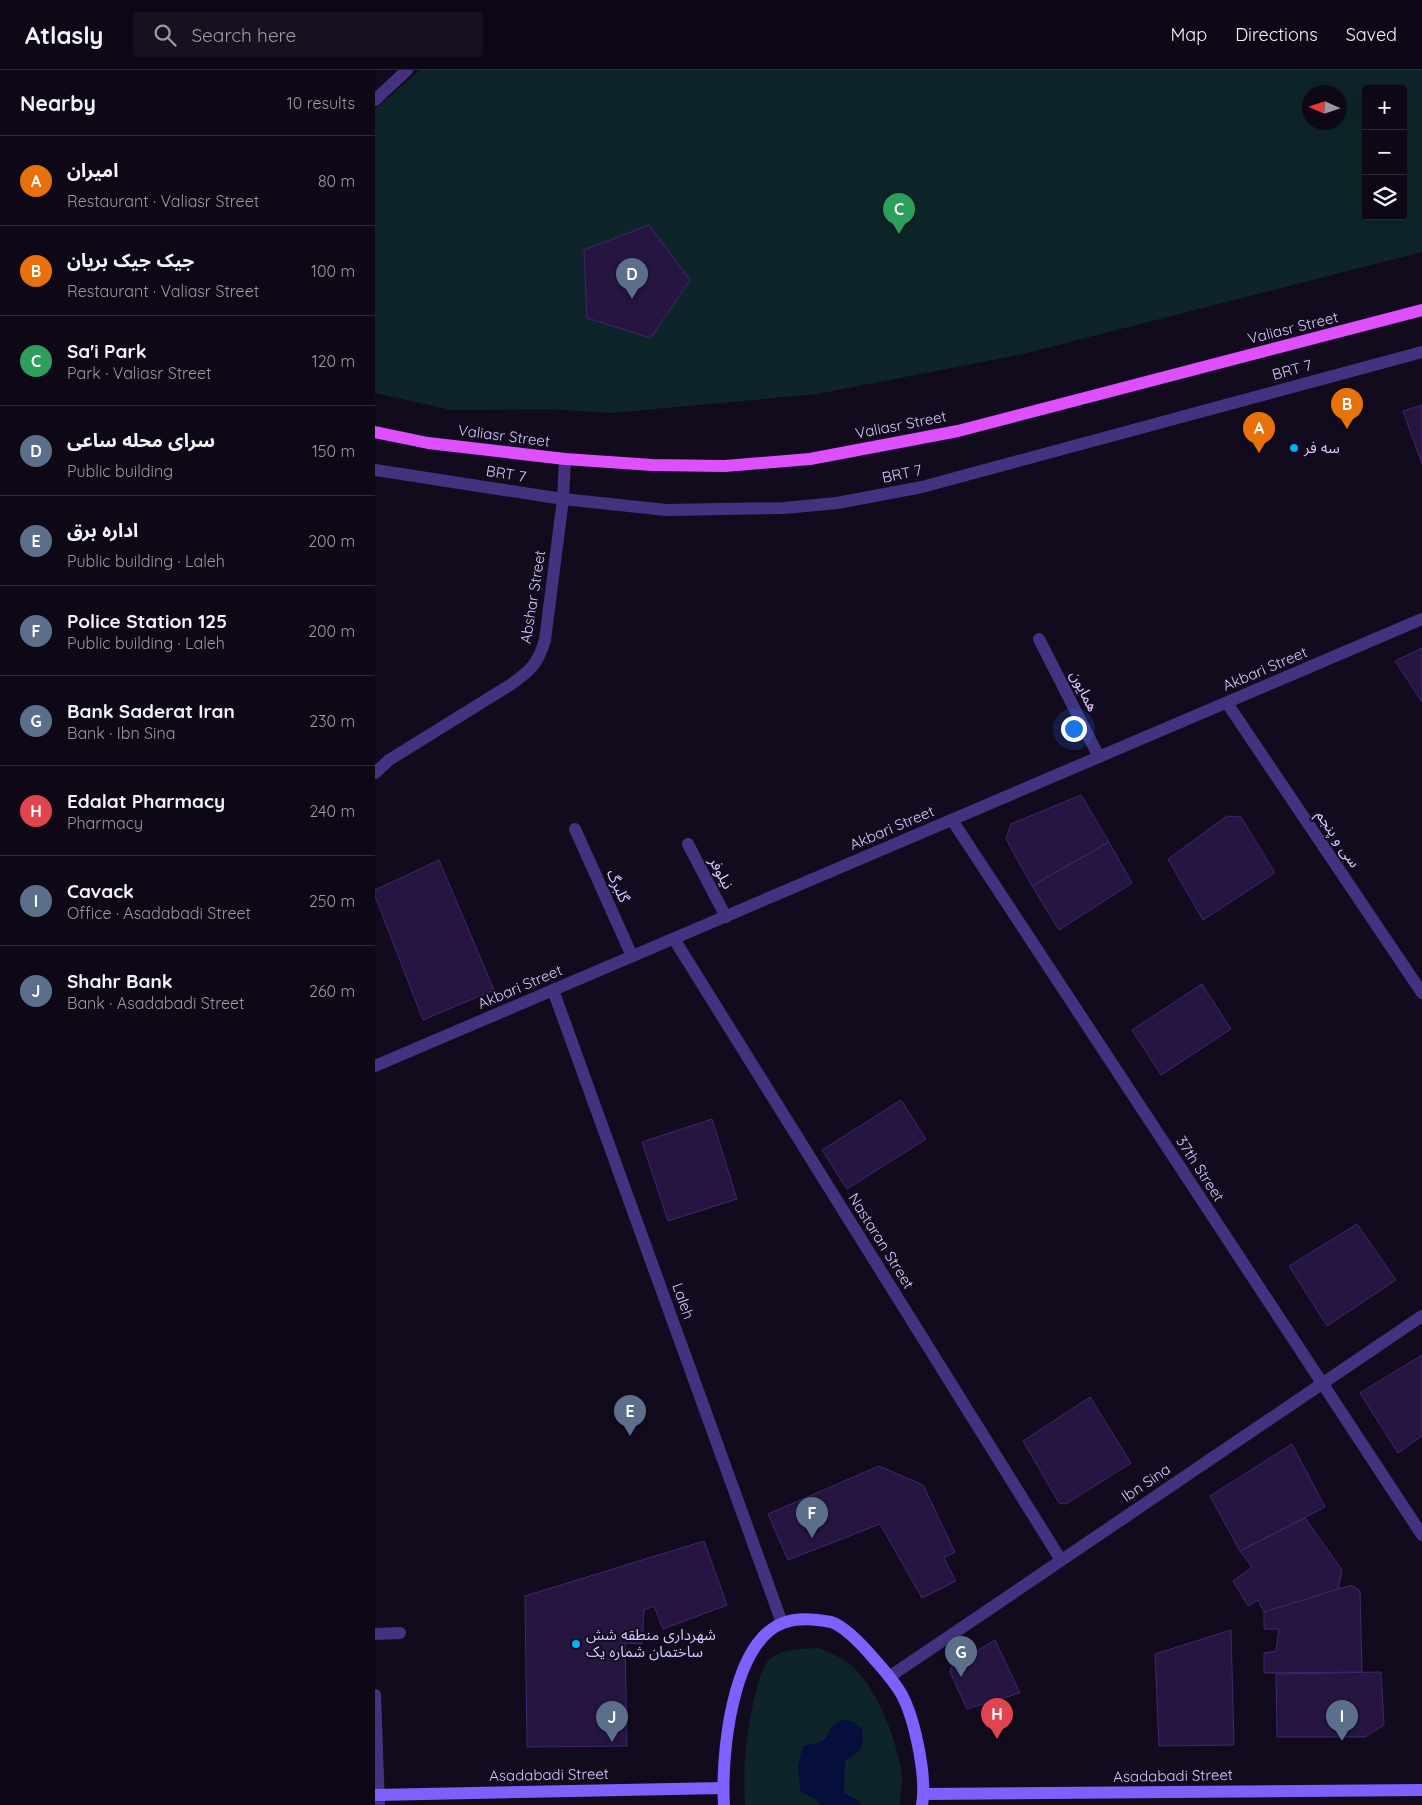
<!DOCTYPE html>
<html lang="en">
<head>
<meta charset="utf-8">
<style>
  :root { --surface:#0e0816; --page:#17111f; --text:#f1f3f6; --muted:#9b9aa1; --line:#2e2935; --accent:#8c9099 }
  body { margin:0; font-family:Quicksand,"Noto Sans Arabic",sans-serif; background:var(--page); color:var(--text) }
  .controls { position:absolute; right:15px; top:15px; display:grid; overflow:hidden; border-radius:5px; box-shadow:0 2px 12px #0003 }
  .controls button { width:45px; height:45px; display:grid; place-items:center; padding:0; border:0; border-bottom:1px solid var(--line); background:var(--surface); color:var(--text); font:25px sans-serif }
  .compass { position:absolute; left:927px; top:15px; width:45px; height:45px; border-radius:50%; background:var(--surface); box-shadow:0 2px 12px #0003; rotate:273deg }
  .you { position:absolute; left:698px; top:658px; width:18px; height:18px; margin:-12px; border:4px solid #fff; border-radius:50%; background:#1a73e8; box-shadow:0 0 0 8px #1a73e833 }
  .badge { display:grid; place-items:center; width:32px; height:32px; border-radius:50%; background:var(--accent); color:#fff; font-size:16px; font-weight:700 }
  .pin { position:absolute; translate:-50% -41px; filter:drop-shadow(0 1px 2px #0008) }
  .pin::after { content:''; position:absolute; top:26px; width:18px; height:15px; background:inherit; clip-path:polygon(0 0,100% 0,50% 100%) }
  .list { margin:0; padding:0; list-style:none }
  h2 { display:flex; justify-content:space-between; align-items:center; height:65px; margin:0; padding:0 20px; font-size:21px }
  h2 small { font-size:16px; font-weight:400; color:var(--muted) }
  .list li { display:grid; grid-template-columns:32px 1fr auto; gap:15px; align-items:center; box-sizing:border-box; height:90px; padding:0 20px; border-top:1px solid var(--line) }
  .list b { display:block; font-size:19px; white-space:nowrap }
  .list p { margin:0; font-size:16px; white-space:nowrap; color:var(--muted) }
  .list em { font-size:16px; font-style:normal; color:var(--muted) }
  .icon { flex:none; width:28px; height:28px; fill:none; stroke:currentColor; stroke-width:2; stroke-linecap:round; stroke-linejoin:round }
  .map { position:relative; flex:none; width:1047px; height:1735px; overflow:hidden }
  header { display:flex; align-items:center; gap:30px; box-sizing:border-box; height:70px; padding:0 25px; background:var(--surface); border-bottom:1px solid var(--line) }
  header strong { font-size:24px }
  nav { display:flex; gap:28px; margin-inline-start:auto; font-size:18px }
  .search { width:350px; height:45px; background:var(--page); display:flex; align-items:center; gap:12px; box-sizing:border-box; padding:0 18px; border-radius:5px; color:var(--muted); font-size:19px }
  main { display:flex }
  aside { flex:1; background:var(--surface) }
  .map>svg:first-child { display:block }
  .green { fill:#0d2529; fill-rule:evenodd }
  .water { fill:#060f3c }
  .building { fill:#261540; stroke:#41266e }
  .lines { fill:none; stroke-linecap:round; stroke-linejoin:round }
  .service { stroke:#443281; stroke-width:12 }
  .minor { stroke:#443281; stroke-width:12 }
  .tertiary { stroke:#443281; stroke-width:12 }
  .secondary { stroke:#805fff; stroke-width:12 }
  .primary { stroke:#de4fff; stroke-width:12 }
  .poi-dot { fill:#00aef3; stroke:#120b1e; stroke-width:2 }
  .labels { text-anchor:middle; stroke-width:4; stroke-linejoin:round; paint-order:stroke }
  .street-label { font-size:15px; fill:#d8c8ff; stroke:#120b1e }
  .poi-label { font-size:15px; fill:#d8c8ff; stroke:#120b1e; text-anchor:start }
</style>
</head>
<body>
<header>
<strong>Atlasly</strong>
<div class="search"><svg class="icon" aria-label="search" viewBox="0 0 24 24"><circle cx="10" cy="10" r="6"/><path d="M15 15l6 6"/></svg>Search here</div>
<nav><a>Map</a><a>Directions</a><a>Saved</a></nav>
</header>
<main>
<aside>
<h2>Nearby<small>10 results</small></h2>
<ul class="list">
<li><span class="badge" style="background:#e8710a">A</span><div><b>امیران</b><p>Restaurant · Valiasr Street</p></div><em>80 m</em></li>
<li><span class="badge" style="background:#e8710a">B</span><div><b>جیک جیک بریان</b><p>Restaurant · Valiasr Street</p></div><em>100 m</em></li>
<li><span class="badge" style="background:#2e9e5b">C</span><div><b>Sa'i Park</b><p>Park · Valiasr Street</p></div><em>120 m</em></li>
<li><span class="badge" style="background:#5c6f8a">D</span><div><b>سرای محله ساعی</b><p>Public building</p></div><em>150 m</em></li>
<li><span class="badge" style="background:#5c6f8a">E</span><div><b>اداره برق</b><p>Public building · Laleh</p></div><em>200 m</em></li>
<li><span class="badge" style="background:#5c6f8a">F</span><div><b>Police Station 125</b><p>Public building · Laleh</p></div><em>200 m</em></li>
<li><span class="badge" style="background:#5c6f8a">G</span><div><b>Bank Saderat Iran</b><p>Bank · Ibn Sina</p></div><em>230 m</em></li>
<li><span class="badge" style="background:#e0444e">H</span><div><b>Edalat Pharmacy</b><p>Pharmacy</p></div><em>240 m</em></li>
<li><span class="badge" style="background:#5c6f8a">I</span><div><b>Cavack</b><p>Office · Asadabadi Street</p></div><em>250 m</em></li>
<li><span class="badge" style="background:#5c6f8a">J</span><div><b>Shahr Bank</b><p>Bank · Asadabadi Street</p></div><em>260 m</em></li>
</ul>
</aside>
<div class="map">
<svg width="1047" height="1735" viewBox="0 0 1047 1735">
  <rect width="100%" height="100%" fill="#120b1e"/>
  <g class="green">
    <path d="M45,0H1047V182L648,284L442,324L236,343L172,339L76,340L0,323V39ZM991,19H1028V146H991ZM934,22H964V52H934Z"/>
    <path d="M444,1578C458,1584 473,1590 483,1602C505,1626 522,1672 527,1704C528,1714 525,1725 525,1735H370C369,1720 369,1704 370,1689C372,1668 380,1602 395,1589C409,1578 427,1579 444,1578Z"/>
  </g>
  <path class="water" d="M467,1650L478,1651L487,1659C490,1679 486,1680 470,1691L469,1723L484,1731L487,1735H445L440,1729L425,1721L423,1696L428,1676L443,1673L451,1668L456,1657Z"/>
  <g class="building">
    <path d="M274,155L315,210L276,268L212,248L209,180Z"/>
    <path d="M1047,335V394L1028,341Z"/>
    <path d="M1047,578V632L1020,591Z"/>
    <path d="M706,725L734,772L657,816L631,769L636,754Z"/>
    <path d="M852,746L866,747L900,803L828,850L793,789Z"/>
    <path d="M734,772L757,813L684,860L657,816Z"/>
    <path d="M64,790L119,920L48,950L0,826V820Z"/>
    <path d="M827,914L856,959L786,1005L757,960Z"/>
    <path d="M526,1030L551,1069L472,1119L447,1080Z"/>
    <path d="M337,1049L362,1129L293,1151L267,1072Z"/>
    <path d="M982,1154L1021,1210L952,1256L914,1196Z"/>
    <path d="M1047,1285V1366L1023,1383L985,1323Z"/>
    <path d="M715,1327L756,1393L691,1434L684,1433L648,1371Z"/>
    <path d="M917,1374L950,1437L865,1481L835,1426Z"/>
    <path d="M504,1396L548,1415L580,1482L569,1488L581,1511L547,1528L505,1454L413,1490L393,1444Z"/>
    <path d="M930,1448L967,1500L963,1520L889,1542L883,1530L873,1536L858,1511L877,1497L865,1481Z"/>
    <path d="M329,1471L352,1535L288,1559L279,1536L269,1540L267,1574L250,1573L252,1676L152,1677L150,1526Z"/>
    <path d="M977,1515L985,1521L987,1602L889,1603V1583L901,1581L904,1559H889V1542Z"/>
    <path d="M856,1560L859,1675L784,1676L780,1584Z"/>
    <path d="M620,1570L645,1623L592,1639L575,1602L577,1596Z"/>
    <path d="M1006,1602L1009,1655L990,1667H902L901,1604Z"/>
  </g>
  <g class="lines">
    <g class="service">
      <path d="M0,400L188,429L291,440L409,438L462,433L547,417L1047,282"/>
      <path d="M664,569L724,687"/>
      <path d="M200,759L257,886"/>
      <path d="M313,774L351,847"/>
      <path d="M0,1564L25,1563"/>
    </g>
    <g class="minor">
      <path d="M0,30L32,0"/>
      <path d="M852,633L1047,923"/>
      <path d="M0,703L14,690L135,615C155,601 163,594 170,570L188,429L190,389"/>
      <path d="M577,750L1047,1465"/>
      <path d="M299,869L686,1490"/>
      <path d="M178,920L407,1553"/>
      <path d="M0,1625L4,1735"/>
    </g>
    <g class="tertiary">
      <path d="M0,996L1047,549"/>
      <path d="M514,1607L1047,1246"/>
    </g>
    <g class="secondary">
      <path d="M549,1724L1047,1720"/>
      <path d="M0,1725L348,1718"/>
      <path d="M349,1735C346,1687 356,1573 408,1553C423,1547 441,1549 456,1552C469,1556 485,1573 494,1583C505,1596 518,1609 527,1625C540,1650 552,1707 547,1735"/>
    </g>
    <path class="primary" d="M0,362L53,373L190,389L277,395L350,396L435,389L583,361L1047,240"/>
  </g>
  <g class="poi-dot">
    <circle cx="919" cy="378" r="5"/>
    <circle cx="201" cy="1574" r="5"/>
  </g>
  <g class="labels">
    <g class="street-label">
      <text transform="translate(918 258) rotate(-14)" y="5">Valiasr Street</text>
      <text transform="translate(917 300) rotate(-15)" y="5">BRT 7</text>
      <text transform="translate(526 355) rotate(-11)" y="5">Valiasr Street</text>
      <text transform="translate(129 366) rotate(7)" y="5">Valiasr Street</text>
      <text transform="translate(131 404) rotate(9)" y="5">BRT 7</text>
      <text transform="translate(527 404) rotate(-12)" y="5">BRT 7</text>
      <text transform="translate(158 527) rotate(-81)" y="5">Abshar Street</text>
      <text transform="translate(890 599) rotate(-23)" y="5">Akbari Street</text>
      <text transform="translate(709 621) rotate(63)" y="5">همایون</text>
      <text transform="translate(517 758) rotate(-23)" y="5">Akbari Street</text>
      <text transform="translate(963 769) rotate(56)" y="5">سی و پنجم</text>
      <text transform="translate(346 803) rotate(62)" y="5">نیلوفر</text>
      <text transform="translate(243 816) rotate(66)" y="5">گلبرگ</text>
      <text transform="translate(145 917) rotate(-23)" y="5">Akbari Street</text>
      <text transform="translate(825 1099) rotate(57)" y="5">37th Street</text>
      <text transform="translate(506 1171) rotate(58)" y="5">Nastaran Street</text>
      <text transform="translate(308 1231) rotate(70)" y="5">Laleh</text>
      <text transform="translate(771 1413) rotate(-34)" y="5">Ibn Sina</text>
      <text transform="translate(174 1705) rotate(-1)" y="5">Asadabadi Street</text>
      <text transform="translate(798 1706) rotate(-1)" y="5">Asadabadi Street</text>
    </g>
    <g class="poi-label">
      <text x="929" y="383">سه فر</text>
      <text x="211" y="1570">شهرداری منطقه شش<tspan x="211" dy="17">ساختمان شماره یک</tspan></text>
    </g>
  </g>
</svg>
<div class="controls">
<button>+</button>
<button>−</button>
<button><svg class="icon" aria-label="layers" viewBox="0 0 24 24"><path d="M12 4l9 5-9 5-9-5zM3 14l9 5 9-5"/></svg></button>
</div>
<svg class="compass" viewBox="-18 -18 36 36"><path d="M0-13l5 13h-10z" fill="#e53935"/><path d="M0 13l5-13h-10z" fill="#9b9aa1"/></svg>
<div class="you"></div>
<div class="pin badge" style="left:884px;top:383px;background:#e8710a">A</div>
<div class="pin badge" style="left:972px;top:359px;background:#e8710a">B</div>
<div class="pin badge" style="left:524px;top:164px;background:#2e9e5b">C</div>
<div class="pin badge" style="left:257px;top:229px;background:#5c6f8a">D</div>
<div class="pin badge" style="left:255px;top:1366px;background:#5c6f8a">E</div>
<div class="pin badge" style="left:437px;top:1468px;background:#5c6f8a">F</div>
<div class="pin badge" style="left:586px;top:1607px;background:#5c6f8a">G</div>
<div class="pin badge" style="left:622px;top:1669px;background:#e0444e">H</div>
<div class="pin badge" style="left:967px;top:1671px;background:#5c6f8a">I</div>
<div class="pin badge" style="left:237px;top:1672px;background:#5c6f8a">J</div>
</div>
</main>
</body>
</html>
